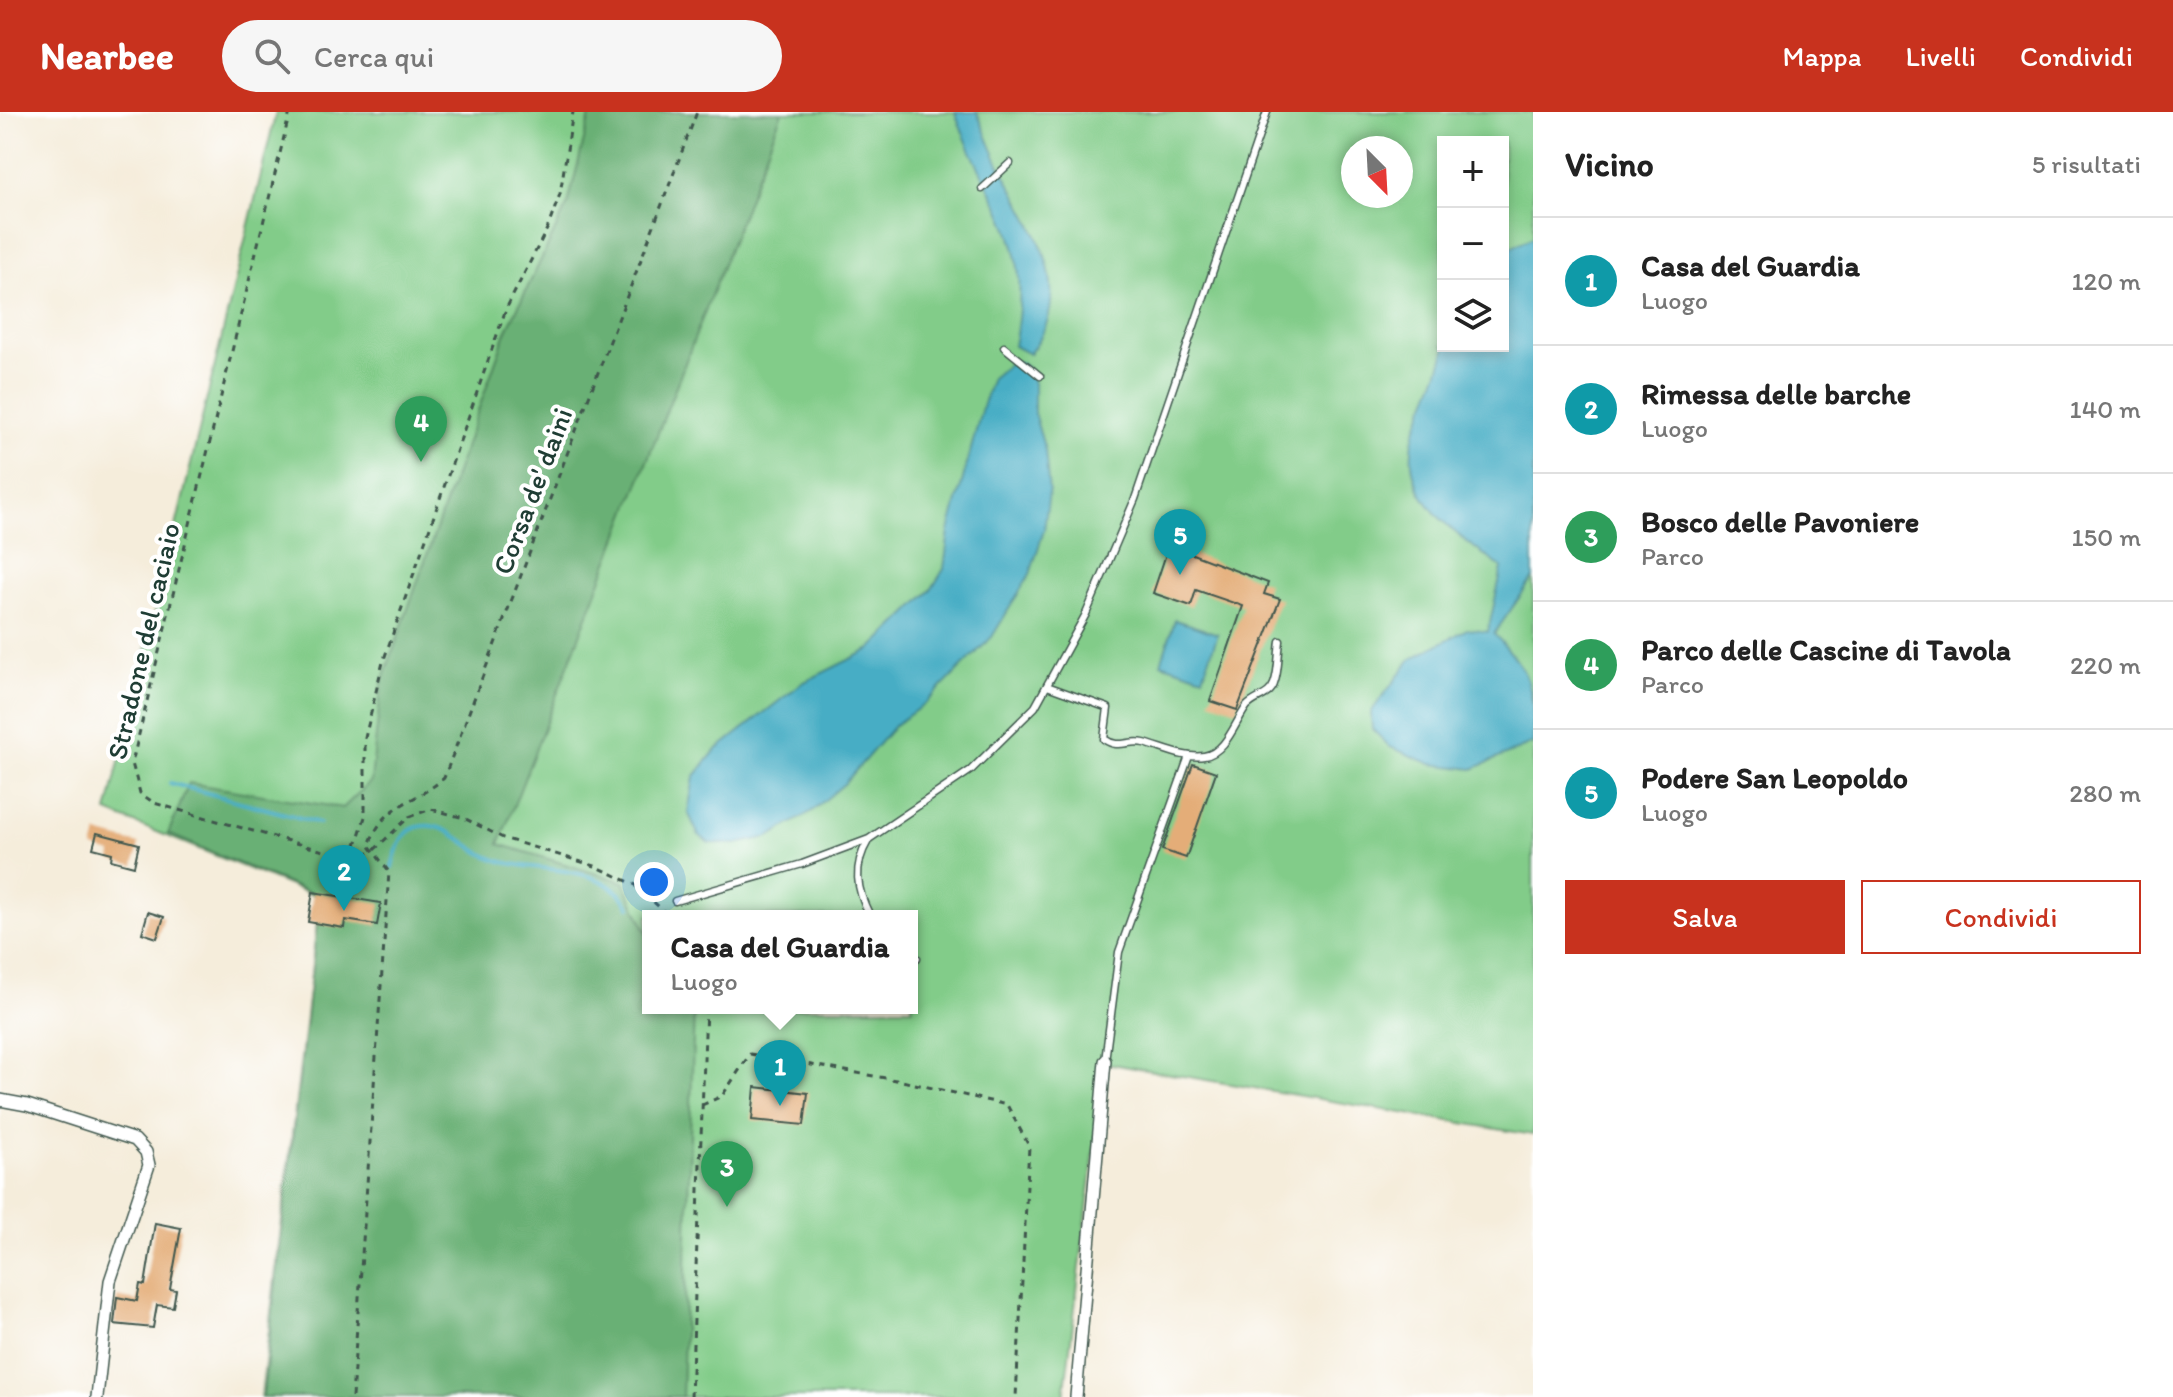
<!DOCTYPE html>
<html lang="it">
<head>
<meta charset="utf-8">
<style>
  :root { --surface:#fff; --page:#f6f6f6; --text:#222; --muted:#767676; --line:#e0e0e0; --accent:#c8321e }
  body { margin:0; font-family:Itim,sans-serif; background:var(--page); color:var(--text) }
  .controls { position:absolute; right:24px; top:24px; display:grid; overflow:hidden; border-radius:0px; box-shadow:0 4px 12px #0003 }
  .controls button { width:72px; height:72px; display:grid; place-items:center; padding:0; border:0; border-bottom:2px solid var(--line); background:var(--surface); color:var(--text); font:40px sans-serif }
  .compass { position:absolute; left:1341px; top:24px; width:72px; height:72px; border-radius:50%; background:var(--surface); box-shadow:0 4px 12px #0003; rotate:156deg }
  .you { position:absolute; left:654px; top:770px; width:28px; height:28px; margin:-20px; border:6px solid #fff; border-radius:50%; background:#1a73e8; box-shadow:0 0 0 12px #1a73e833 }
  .badge { display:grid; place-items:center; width:52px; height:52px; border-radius:50%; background:var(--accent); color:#fff; font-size:26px; font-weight:700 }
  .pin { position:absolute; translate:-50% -66px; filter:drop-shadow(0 2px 4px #0008) }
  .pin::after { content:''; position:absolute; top:42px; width:28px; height:24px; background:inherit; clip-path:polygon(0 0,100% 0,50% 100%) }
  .popup { position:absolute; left:642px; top:798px; width:276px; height:104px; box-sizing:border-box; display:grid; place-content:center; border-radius:0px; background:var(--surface); filter:drop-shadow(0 2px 6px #0005); font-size:26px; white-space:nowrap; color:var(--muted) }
  .popup b { font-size:30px; color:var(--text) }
  .popup::after { content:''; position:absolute; left:50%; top:100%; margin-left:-16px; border:16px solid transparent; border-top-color:var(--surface) }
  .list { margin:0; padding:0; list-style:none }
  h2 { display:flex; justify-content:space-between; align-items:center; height:104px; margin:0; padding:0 32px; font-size:34px }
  h2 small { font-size:26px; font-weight:400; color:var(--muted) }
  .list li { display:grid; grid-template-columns:52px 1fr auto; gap:24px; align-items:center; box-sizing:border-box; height:128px; padding:0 32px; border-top:2px solid var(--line) }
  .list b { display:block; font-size:30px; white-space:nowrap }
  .list p { margin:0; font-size:26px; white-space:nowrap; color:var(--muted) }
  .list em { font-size:26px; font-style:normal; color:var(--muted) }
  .actions { display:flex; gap:16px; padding:24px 32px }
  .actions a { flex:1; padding:18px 0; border:2px solid var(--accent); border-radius:0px; text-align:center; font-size:28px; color:var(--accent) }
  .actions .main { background:var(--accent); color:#fff }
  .icon { flex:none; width:44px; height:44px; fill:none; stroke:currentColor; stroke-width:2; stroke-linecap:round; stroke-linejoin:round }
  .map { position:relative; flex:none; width:1533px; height:1285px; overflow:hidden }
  header { display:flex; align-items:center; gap:48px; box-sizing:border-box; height:112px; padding:0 40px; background:var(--accent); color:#fff }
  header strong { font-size:38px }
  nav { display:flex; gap:44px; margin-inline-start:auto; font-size:28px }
  .search { width:560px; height:72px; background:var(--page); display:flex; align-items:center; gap:20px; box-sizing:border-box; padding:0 28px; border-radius:44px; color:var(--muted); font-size:30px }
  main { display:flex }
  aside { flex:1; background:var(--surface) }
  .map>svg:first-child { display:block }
  .green { fill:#82cc89; stroke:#50845e; stroke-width:2; fill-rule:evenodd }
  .forest { fill:#69b075; stroke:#447654; stroke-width:2 }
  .water { fill:#46adc5; stroke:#32757c; stroke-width:2 }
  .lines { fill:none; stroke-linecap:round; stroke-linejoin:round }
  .stream { stroke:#46adc5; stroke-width:4 }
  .building { fill:#e4ad78 }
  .lane-casing { stroke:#3f574d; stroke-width:9 }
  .street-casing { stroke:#3f574d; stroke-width:14 }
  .path { stroke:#3f574d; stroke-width:3; stroke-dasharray:6 6; stroke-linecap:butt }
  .lane { stroke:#fff; stroke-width:6 }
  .street { stroke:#fff; stroke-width:11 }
  .labels { text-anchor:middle; stroke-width:8; stroke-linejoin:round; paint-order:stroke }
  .street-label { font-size:28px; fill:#1f3d34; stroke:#fff }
</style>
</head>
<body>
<header>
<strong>Nearbee</strong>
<div class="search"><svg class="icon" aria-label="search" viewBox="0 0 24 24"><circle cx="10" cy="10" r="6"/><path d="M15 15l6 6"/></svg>Cerca qui</div>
<nav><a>Mappa</a><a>Livelli</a><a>Condividi</a></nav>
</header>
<main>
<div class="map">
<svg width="1533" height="1285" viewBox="0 0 1533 1285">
  <rect width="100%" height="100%" fill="#fff"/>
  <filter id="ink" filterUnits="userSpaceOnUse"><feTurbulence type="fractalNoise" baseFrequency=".0125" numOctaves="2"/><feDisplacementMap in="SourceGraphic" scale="16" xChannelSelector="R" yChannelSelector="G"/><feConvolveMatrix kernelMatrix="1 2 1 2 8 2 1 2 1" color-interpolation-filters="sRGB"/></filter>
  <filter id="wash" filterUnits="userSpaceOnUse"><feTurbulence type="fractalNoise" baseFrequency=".006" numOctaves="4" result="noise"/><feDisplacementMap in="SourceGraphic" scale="32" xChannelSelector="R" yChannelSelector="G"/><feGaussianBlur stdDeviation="1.8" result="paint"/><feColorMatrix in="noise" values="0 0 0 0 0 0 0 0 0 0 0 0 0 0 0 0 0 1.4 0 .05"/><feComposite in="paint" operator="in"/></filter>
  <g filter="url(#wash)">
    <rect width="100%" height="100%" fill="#f5eddb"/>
    <path class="green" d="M276,0H1533V1023L1105,951L1064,1285H261L320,786L107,700ZM1443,30H1503V234H1443ZM1353,36H1401V84H1353ZM648,804H912V896H648Z"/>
    <path class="forest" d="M591,0H782L499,732L624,770L648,823V896H694L682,1285H263L320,785L168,722L189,671L343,696L371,669L382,570L506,220L568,92Z"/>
    <g class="water">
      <path d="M955,0H977C985,19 992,40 1002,58C1033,115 1080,180 1029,242L1014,234C1036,118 989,98 955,0Z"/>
      <path d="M1533,125V466L1494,522C1533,563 1533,574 1533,631L1473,657L1431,652L1390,635L1372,617L1371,600L1411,547L1467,517L1488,520L1502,456C1459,423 1396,387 1415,321C1424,291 1440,265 1446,234H1503V139Z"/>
      <path d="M1011,250H1021L1030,260L1034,271V301L1045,338L1049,380L1044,418L1030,462L992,525L926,591L895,613L845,671L812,699L769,725L736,732L709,731L698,722L688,700L694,665L715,639L802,571L871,537L931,478L944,457L949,419L983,292L992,266Z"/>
      <path d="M1175,508L1218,522L1203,565L1161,551Z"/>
    </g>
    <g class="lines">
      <g class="stream">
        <path d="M170,671L319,711"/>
        <path d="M392,755C396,738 401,716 423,714C447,712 464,732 483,742C526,766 599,744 630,795"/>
      </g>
    </g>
    <g id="blocks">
      <g class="building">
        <path d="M1169,433L1268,471L1264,482L1280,487L1237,598L1210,589L1243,494L1196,478L1191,494L1153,481Z"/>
        <path d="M1193,652L1216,660L1186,746L1162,738Z"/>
        <path d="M97,721L139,732L134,754L111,748L112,741L93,736Z"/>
        <path d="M313,780L381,791L377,813L345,808L344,816L308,810Z"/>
        <path d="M148,800L164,805L157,826L142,821Z"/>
        <path d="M755,975L808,981L804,1013L752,1008Z"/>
        <path d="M155,1111L181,1116L170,1177L176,1178L173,1195L157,1193L153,1216L114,1212L117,1185L137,1189L140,1172L145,1173Z"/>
      </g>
    </g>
  </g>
  <g filter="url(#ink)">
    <use href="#blocks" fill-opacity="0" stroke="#3f574d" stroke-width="2"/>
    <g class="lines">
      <defs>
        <g id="lane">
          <path d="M982,77L1010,51"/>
          <path d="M1004,235L1040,264"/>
          <path d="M1047,574L1108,596L1104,627C1119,638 1129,627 1144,631C1163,636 1185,647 1204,644C1226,641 1235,610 1247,594C1256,585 1270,584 1274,572C1279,559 1278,543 1280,529"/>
          <path d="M868,729C853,754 856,777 870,804"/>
          <path d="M675,789L802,752L869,727L971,658L1035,595L1086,502L1135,387L1267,0"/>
          <path d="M912,844L917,846"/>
          <path d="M1105,949L1119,840L1189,644"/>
        </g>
        <g id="street">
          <path d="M0,988L27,993L135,1028L146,1040L149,1053L110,1169L97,1285"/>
          <path d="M1076,1285L1105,949"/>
        </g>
      </defs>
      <use href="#lane" class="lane-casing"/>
      <use href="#street" class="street-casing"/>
      <g class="path">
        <path d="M290,0L132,651L140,681L154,691L352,747L372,740L409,705L431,697L464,706L503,726L595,754L666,787"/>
        <path d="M352,745L365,705V626L383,550L506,197L548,115L560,82L573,0"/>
        <path d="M636,774L669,804"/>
        <path d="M702,993L722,984L750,942L902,969L1007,993L1029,1034L1016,1285"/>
        <path d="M352,1285L389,760L369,733C385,690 413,693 444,666L697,0"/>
        <path d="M691,1285L706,896"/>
      </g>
      <use href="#lane" class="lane"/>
      <use href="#street" class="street"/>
    </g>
  </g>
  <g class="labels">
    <g class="street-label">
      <text transform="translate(532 379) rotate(-69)" y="10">Corsa de' daini</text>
      <text transform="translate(143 529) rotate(-77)" y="10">Stradone del caciaio</text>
    </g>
  </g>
</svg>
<div class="controls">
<button>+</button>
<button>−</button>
<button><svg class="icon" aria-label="layers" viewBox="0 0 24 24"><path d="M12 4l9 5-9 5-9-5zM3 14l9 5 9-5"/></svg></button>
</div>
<svg class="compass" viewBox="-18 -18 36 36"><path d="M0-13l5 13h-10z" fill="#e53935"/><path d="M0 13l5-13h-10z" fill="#767676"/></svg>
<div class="you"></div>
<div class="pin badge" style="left:780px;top:994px;background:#0f9aa8">1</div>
<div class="popup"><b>Casa del Guardia</b>Luogo</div>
<div class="pin badge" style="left:344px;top:799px;background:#0f9aa8">2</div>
<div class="pin badge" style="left:727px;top:1095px;background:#2e9e5b">3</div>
<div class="pin badge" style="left:421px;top:350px;background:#2e9e5b">4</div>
<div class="pin badge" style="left:1180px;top:463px;background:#0f9aa8">5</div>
</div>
<aside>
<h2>Vicino<small>5 risultati</small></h2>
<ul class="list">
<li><span class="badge" style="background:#0f9aa8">1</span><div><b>Casa del Guardia</b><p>Luogo</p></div><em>120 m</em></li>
<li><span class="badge" style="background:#0f9aa8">2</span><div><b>Rimessa delle barche</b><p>Luogo</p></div><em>140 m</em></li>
<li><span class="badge" style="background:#2e9e5b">3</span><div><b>Bosco delle Pavoniere</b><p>Parco</p></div><em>150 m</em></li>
<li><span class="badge" style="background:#2e9e5b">4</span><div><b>Parco delle Cascine di Tavola</b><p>Parco</p></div><em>220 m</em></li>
<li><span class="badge" style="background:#0f9aa8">5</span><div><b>Podere San Leopoldo</b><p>Luogo</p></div><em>280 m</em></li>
</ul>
<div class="actions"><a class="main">Salva</a><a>Condividi</a></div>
</aside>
</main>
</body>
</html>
